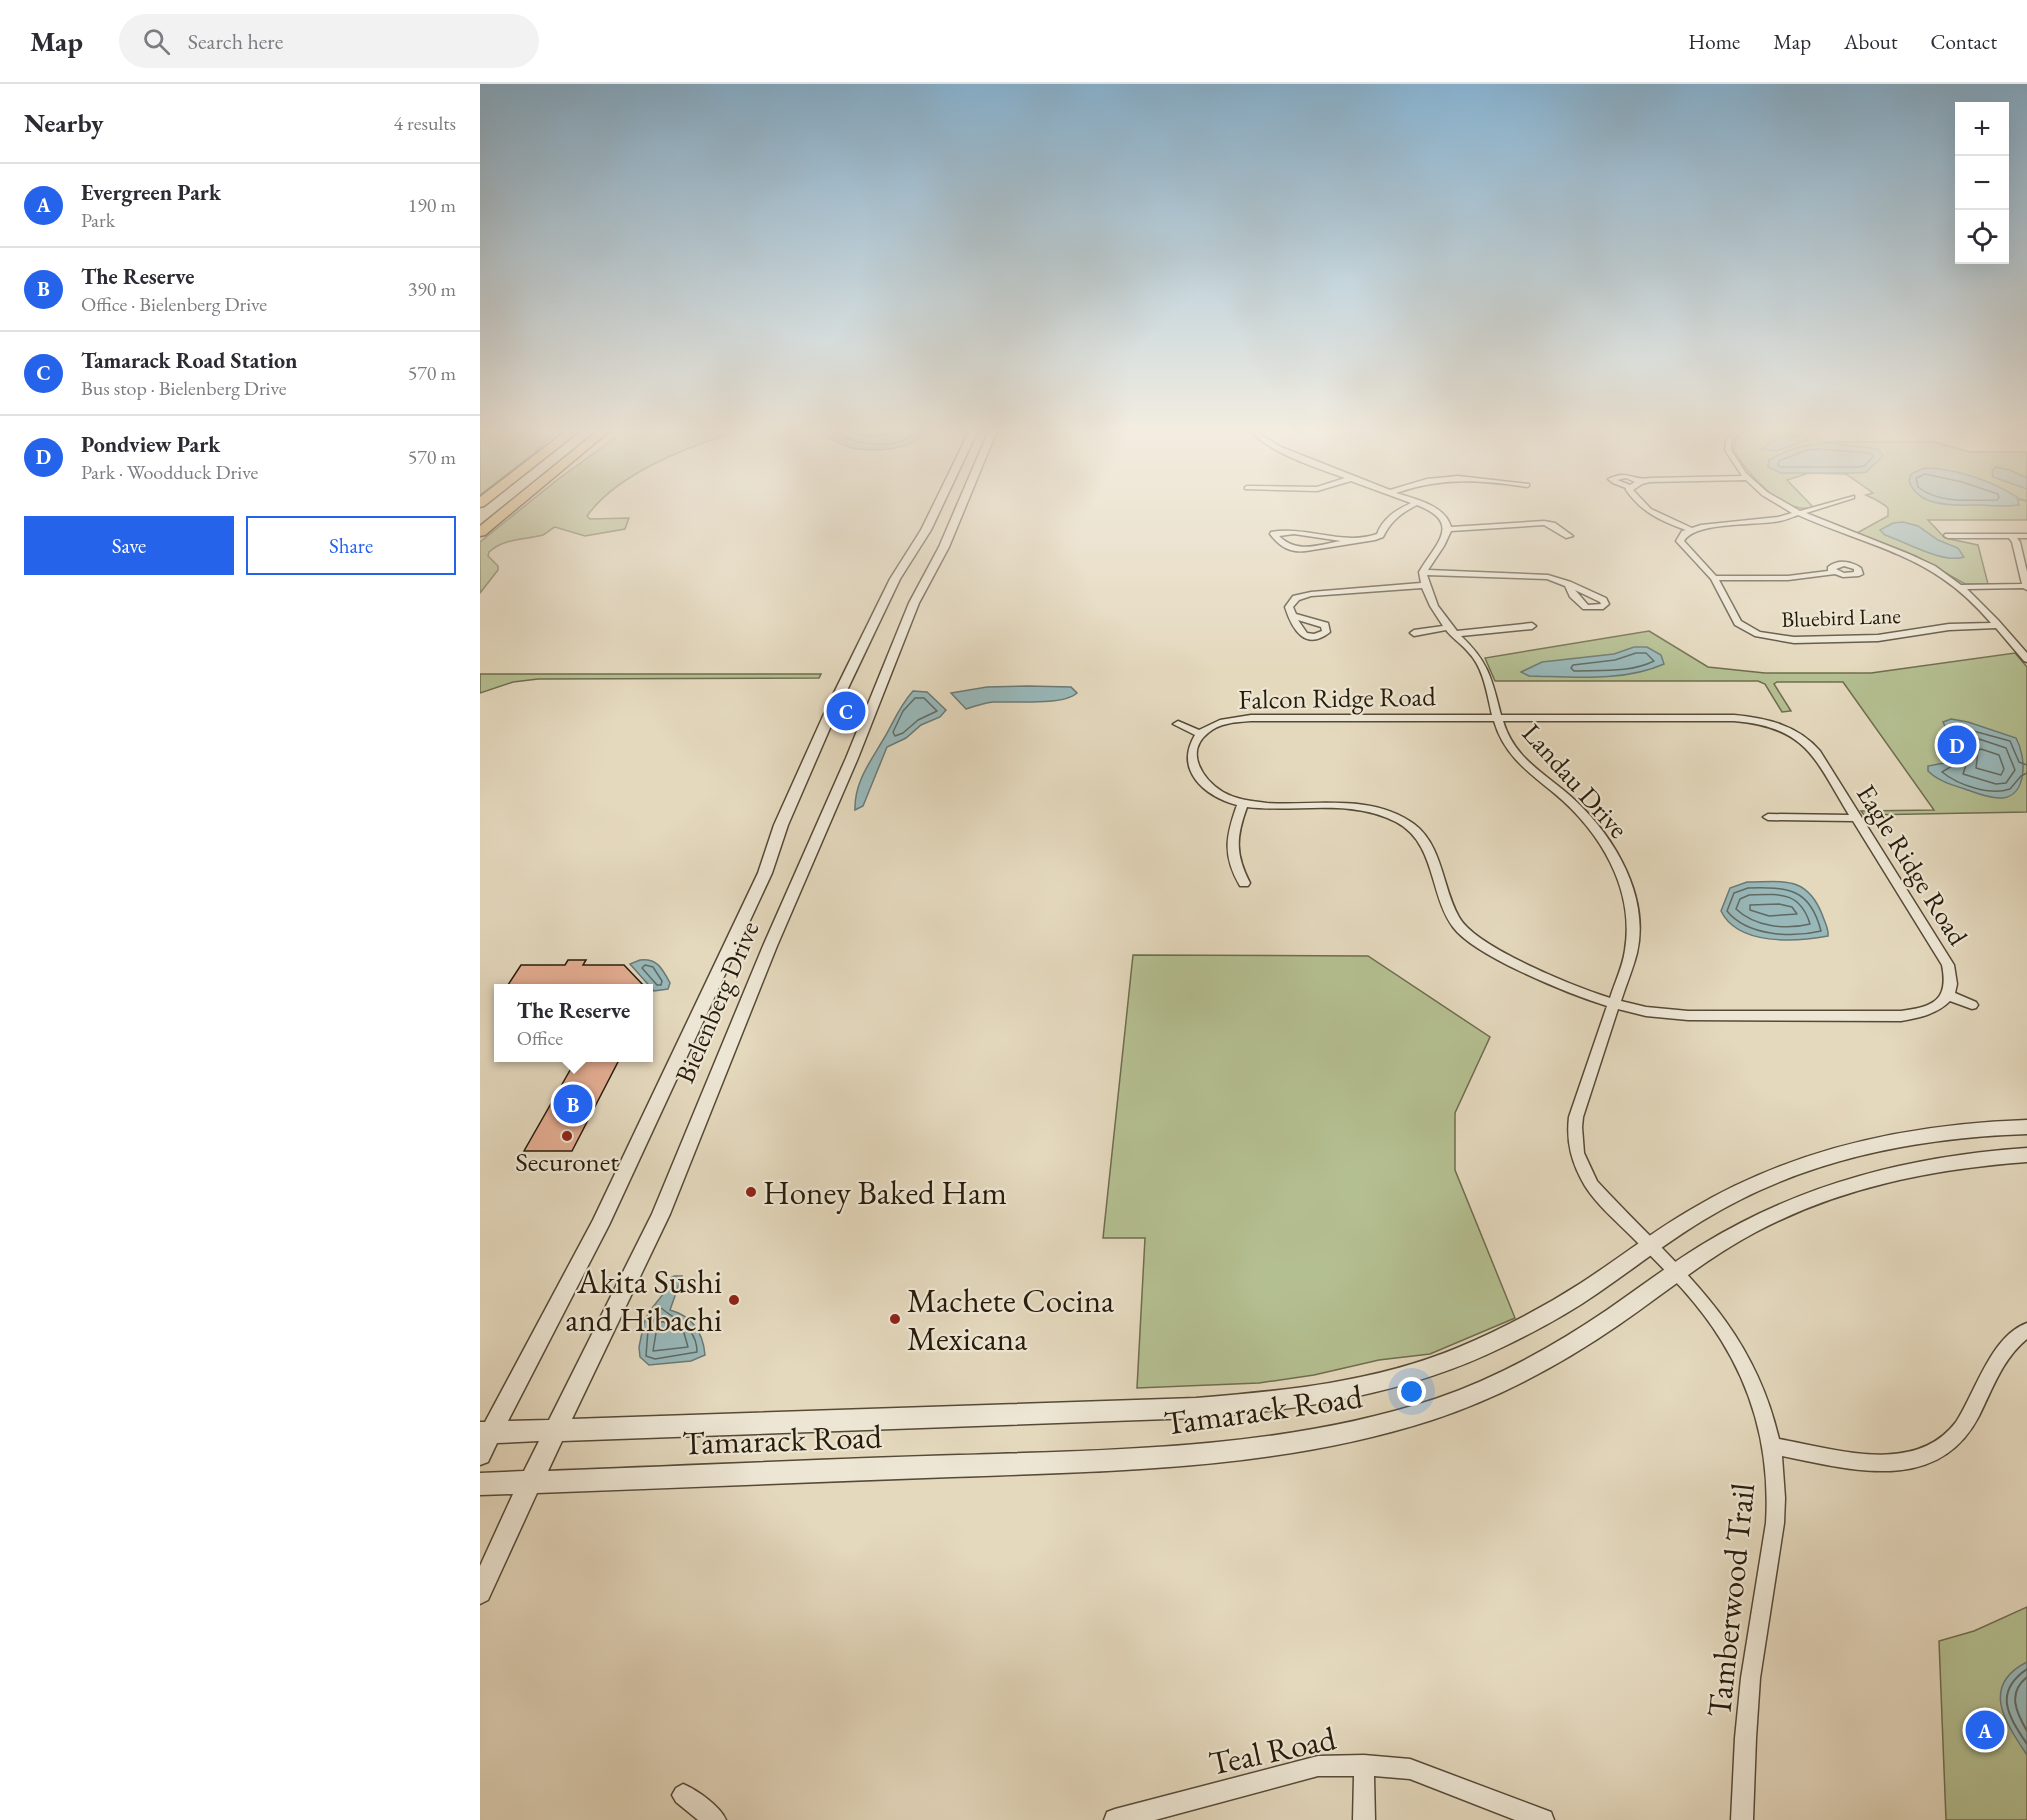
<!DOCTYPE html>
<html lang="en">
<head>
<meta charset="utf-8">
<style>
  :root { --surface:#fff; --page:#f2f2f3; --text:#2b2b33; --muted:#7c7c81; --line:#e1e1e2; --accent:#2563eb }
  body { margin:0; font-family:"EB Garamond",serif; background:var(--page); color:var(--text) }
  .controls { position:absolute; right:18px; top:18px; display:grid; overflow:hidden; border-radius:0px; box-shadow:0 6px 24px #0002 }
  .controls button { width:54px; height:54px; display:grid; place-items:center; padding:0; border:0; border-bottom:2px solid var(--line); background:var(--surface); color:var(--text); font:30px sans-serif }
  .you { position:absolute; left:932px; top:1308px; width:21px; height:21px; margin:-15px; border:4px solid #fff; border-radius:50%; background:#1a73e8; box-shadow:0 0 0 9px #1a73e833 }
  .badge { display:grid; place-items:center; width:39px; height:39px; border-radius:50%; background:var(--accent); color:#fff; font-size:20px; font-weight:700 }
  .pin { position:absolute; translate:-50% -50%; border:3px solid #fff; box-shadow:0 2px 6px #0006 }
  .popup { position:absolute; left:14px; top:900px; width:159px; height:78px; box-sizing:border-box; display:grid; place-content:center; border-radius:0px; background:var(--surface); filter:drop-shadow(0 2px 4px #0005); font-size:20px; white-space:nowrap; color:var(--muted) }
  .popup b { font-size:22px; color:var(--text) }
  .popup::after { content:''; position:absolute; left:50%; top:100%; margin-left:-12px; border:12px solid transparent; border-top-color:var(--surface) }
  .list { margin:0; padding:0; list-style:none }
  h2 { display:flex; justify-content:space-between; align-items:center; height:78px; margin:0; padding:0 24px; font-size:26px }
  h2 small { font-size:20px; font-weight:400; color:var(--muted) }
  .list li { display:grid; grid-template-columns:39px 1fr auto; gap:18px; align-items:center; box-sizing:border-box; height:84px; padding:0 24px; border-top:2px solid var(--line) }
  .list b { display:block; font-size:22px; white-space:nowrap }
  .list p { margin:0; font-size:20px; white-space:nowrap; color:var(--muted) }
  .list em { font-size:20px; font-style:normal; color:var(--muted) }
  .actions { display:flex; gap:12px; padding:18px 24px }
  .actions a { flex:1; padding:14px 0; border:2px solid var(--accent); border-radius:0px; text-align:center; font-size:21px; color:var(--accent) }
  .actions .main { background:var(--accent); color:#fff }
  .icon { flex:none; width:33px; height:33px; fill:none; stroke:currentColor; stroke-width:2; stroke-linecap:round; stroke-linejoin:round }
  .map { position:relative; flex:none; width:1547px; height:1736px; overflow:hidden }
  header { display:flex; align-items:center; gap:36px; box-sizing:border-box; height:84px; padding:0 30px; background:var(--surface); border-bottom:2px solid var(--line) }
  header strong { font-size:28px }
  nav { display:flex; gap:33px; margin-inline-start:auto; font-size:21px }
  .search { width:420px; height:54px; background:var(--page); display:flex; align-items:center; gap:15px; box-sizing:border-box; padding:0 21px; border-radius:33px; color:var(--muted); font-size:22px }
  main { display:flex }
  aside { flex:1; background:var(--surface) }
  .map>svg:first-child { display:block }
  .green { fill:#b4bf91; stroke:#6e6d4e; stroke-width:1.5 }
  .water { fill:#98b8ba; stroke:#6b7974; stroke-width:1.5 }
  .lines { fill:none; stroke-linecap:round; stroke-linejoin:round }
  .shore-far1 { stroke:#606a62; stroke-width:1.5 }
  .shore { stroke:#606a62; stroke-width:2 }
  .stream { stroke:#6b7974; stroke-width:2 }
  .building { fill:#e4ad92; stroke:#271b0a; stroke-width:1.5 }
  .minor-casing { stroke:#564a37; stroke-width:3 }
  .tertiary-casing { stroke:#564a37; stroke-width:3 }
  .motorway-casing { stroke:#271b0a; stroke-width:3 }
  .minor { fill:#ede6d4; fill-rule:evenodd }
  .tertiary { fill:#ede6d4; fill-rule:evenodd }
  .motorway { fill:#e2bc7e; fill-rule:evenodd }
  .poi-dot { fill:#8f2418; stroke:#ede6d4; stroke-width:2 }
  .labels { text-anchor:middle; stroke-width:4.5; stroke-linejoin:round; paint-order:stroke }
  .far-street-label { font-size:22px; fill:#271b0a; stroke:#ede6d4 }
  .street-label { font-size:27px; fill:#271b0a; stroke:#ede6d4 }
  .poi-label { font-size:27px; fill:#271b0a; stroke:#ede6d4 }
  .near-poi-label { font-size:33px; fill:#271b0a; stroke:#ede6d4; text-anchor:start }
  .near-street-label { font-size:33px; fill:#271b0a; stroke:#ede6d4 }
</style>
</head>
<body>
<header>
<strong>Map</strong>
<div class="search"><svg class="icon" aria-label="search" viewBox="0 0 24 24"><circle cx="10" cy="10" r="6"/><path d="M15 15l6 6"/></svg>Search here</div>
<nav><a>Home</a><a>Map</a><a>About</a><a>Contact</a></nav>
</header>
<main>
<aside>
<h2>Nearby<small>4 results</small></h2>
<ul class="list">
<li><span class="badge">A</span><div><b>Evergreen Park</b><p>Park</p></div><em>190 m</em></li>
<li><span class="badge">B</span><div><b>The Reserve</b><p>Office · Bielenberg Drive</p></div><em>390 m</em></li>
<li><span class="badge">C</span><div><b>Tamarack Road Station</b><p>Bus stop · Bielenberg Drive</p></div><em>570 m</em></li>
<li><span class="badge">D</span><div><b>Pondview Park</b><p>Park · Woodduck Drive</p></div><em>570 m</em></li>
</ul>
<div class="actions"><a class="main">Save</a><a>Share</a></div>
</aside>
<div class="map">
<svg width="1547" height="1736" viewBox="0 0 1547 1736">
  <rect width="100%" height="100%" fill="#e4d8bd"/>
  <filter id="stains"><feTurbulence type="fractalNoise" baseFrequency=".00333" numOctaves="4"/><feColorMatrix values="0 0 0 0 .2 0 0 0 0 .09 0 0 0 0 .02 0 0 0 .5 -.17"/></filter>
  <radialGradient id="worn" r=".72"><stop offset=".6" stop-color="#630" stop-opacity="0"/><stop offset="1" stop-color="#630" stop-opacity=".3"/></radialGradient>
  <g class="green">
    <path d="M0,344H81L54,369L0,411Z"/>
    <path d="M149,344H246L254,349C206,363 137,390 107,432L110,435L149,434L145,445L105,452L75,443C70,445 67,449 63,451C44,456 24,454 9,468L8,472L18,482V486L0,509V458L77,396Z"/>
    <path d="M1271,344H1330L1343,358H1455L1490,368H1547V436H1448L1465,454L1498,461L1508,500H1485L1436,472L1377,449L1408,432V424C1400,417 1394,415 1386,411L1393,409L1366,390L1329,389L1307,396L1333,423C1304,432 1266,389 1254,366L1256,354Z"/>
    <path d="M1169,547L1228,583L1285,589H1391L1535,569L1547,583V728L1384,731L1381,727L1454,726L1363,598H1297L1294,600L1311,627L1302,628L1285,600L1278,597H1015L1005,574Z"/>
    <path d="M0,590H341L339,594L58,595L33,598L0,609Z"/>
    <path d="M653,871L888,872L1010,953L975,1029V1086L1035,1234L950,1270L899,1276L834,1291L779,1299L657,1304L665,1154H623Z"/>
    <path d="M1547,1523V1736H1466L1459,1557L1494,1547Z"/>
  </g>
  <g class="water">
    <path d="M447,344C439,367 388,369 369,363C355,358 343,349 329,345Z"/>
    <path d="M1312,352H1323L1328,356L1296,367L1282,365L1292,357Z"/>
    <path d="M1351,359L1398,365L1403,372L1386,388L1378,389H1301L1288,383L1289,376C1309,364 1328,359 1351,359Z"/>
    <path d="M1515,383L1530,386L1547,394V405L1513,393L1512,388Z"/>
    <path d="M1444,384C1474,384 1513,397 1537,413L1539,421C1527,423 1513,422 1501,421C1477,421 1439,425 1429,397L1431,390Z"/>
    <path d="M1423,438L1438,442L1458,456L1478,464L1484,473C1463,480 1426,458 1405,451L1400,446L1413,439Z"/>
    <path d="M1154,563H1167L1181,571L1184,580C1144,598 1093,593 1049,592L1041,588L1062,578L1134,570Z"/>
    <path d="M548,602L591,603L597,609C583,622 533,617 513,618C504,619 495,622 486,625L471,609L507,603Z"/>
    <path d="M433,607L447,608L466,626L460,633L441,641L426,654L407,663L383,722L375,726C374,699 390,678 403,656C414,638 418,624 433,607Z"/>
    <path d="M1471,635L1488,638L1536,654C1547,674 1547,712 1522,714C1510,715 1496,709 1485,705C1472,701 1458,697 1448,687V682L1469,678L1475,671V664L1463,638Z"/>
    <path d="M1267,798C1303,798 1326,791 1342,830C1344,837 1349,844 1348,852C1316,858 1258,862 1241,827L1250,804Z"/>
    <path d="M160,876C177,874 182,884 190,899L188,905L174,907L150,880Z"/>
    <path d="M194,1192H202L190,1226C212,1232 223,1248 225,1271L211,1277L169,1281L160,1273L159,1263L164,1239L169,1228L184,1209L189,1195Z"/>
    <path d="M1547,1578V1671C1525,1638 1500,1602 1547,1578Z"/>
  </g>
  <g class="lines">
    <g class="shore-far1">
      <path d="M343,344C373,359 414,372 441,344"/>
      <path d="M359,344C383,354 407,355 431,344"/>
      <path d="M1338,365L1390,369L1394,372L1384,382L1378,383H1301L1298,381L1299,377L1327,366Z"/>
      <path d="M1445,390L1482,398L1518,410L1519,414L1517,416C1491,416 1459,420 1438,403L1436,394Z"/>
      <path d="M1156,569H1166L1174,577C1150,589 1121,586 1094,587L1091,584L1093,581L1135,576Z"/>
      <path d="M435,614H444L457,627L438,636L423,649L415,652L413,648L423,627Z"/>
      <path d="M1490,652L1526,664L1535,686L1526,699L1516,700L1483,690L1489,672L1486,655Z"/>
      <path d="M1501,665L1519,671L1524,685L1521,691L1496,684L1498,667Z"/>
      <path d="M1547,681L1539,678L1530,657L1475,642L1473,645C1486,672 1486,674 1462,688C1478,701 1510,712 1530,705L1541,692L1547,689"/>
      <path d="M1268,804C1308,803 1330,804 1341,847C1312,854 1267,852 1247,827L1254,809Z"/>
      <path d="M1269,811C1299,810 1320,807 1330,840C1306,846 1275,843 1256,825L1260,815Z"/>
      <path d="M1299,820L1312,823L1317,830L1289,832L1270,826V821Z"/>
      <path d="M165,881L173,883L182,897L181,901H177L162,884Z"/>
      <path d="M181,1224C197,1237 217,1244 217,1268L175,1275L166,1272L168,1246Z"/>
      <path d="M182,1237L204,1249L208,1263L173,1267L177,1243Z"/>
    </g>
    <g class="shore">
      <path d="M1547,1585C1513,1608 1528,1632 1547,1660"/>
      <path d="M1547,1593C1527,1609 1536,1628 1547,1647"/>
    </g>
    <path class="stream" d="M1539,415L1547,417"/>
  </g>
  <g class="building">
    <path d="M88,876H106L103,881H144L166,904H26L41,881H85Z"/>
    <path d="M97,974H140L92,1067H44Z"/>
  </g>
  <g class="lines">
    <defs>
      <g id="minor">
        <path d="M767,344H773L783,352L801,363L910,406L947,395L978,392L1049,400V402L1047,403C999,396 963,393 916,409C935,415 965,421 971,443L1064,437L1075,439L1093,452L1086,454L1064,441L971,447L964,462L948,486L1068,491L1091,498L1126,514L1129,520L1123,525H1103L1090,513L1085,502L1067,495L947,491L958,522L977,547L1052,539L1056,542L1052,545L981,552C1009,578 1012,596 1021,631H1254C1286,634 1318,641 1340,667L1474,881L1477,900L1475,909L1496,918L1498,921L1496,924L1492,925L1470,917C1457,930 1439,934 1421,937L1208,936L1166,932L1138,925L1103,1033L1102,1043L1104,1069L1117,1097C1195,1182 1271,1235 1299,1355C1355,1365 1435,1392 1476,1338C1496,1307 1511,1252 1547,1239V1255C1523,1274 1512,1306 1499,1332C1458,1411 1372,1386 1302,1372L1305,1414L1304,1439L1280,1594L1276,1654L1273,1736H1251L1255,1654L1261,1594L1286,1439C1290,1374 1276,1312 1241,1256C1217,1217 1184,1185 1152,1153C1136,1137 1117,1121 1105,1102C1092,1080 1086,1059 1089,1033L1127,922C1091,911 994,872 973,843C949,810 956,759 916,738C871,714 815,729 767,723C756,753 755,770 770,799L768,802H760C742,771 746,752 757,721C724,712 694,686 715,651L693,640L698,637L719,646L740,636L771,631H1012C1007,610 1004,585 989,569C982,560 972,554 966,546L934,552L930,549L934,546L963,542L950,522L942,504L831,512L819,516L813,523L816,530L848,539L850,548C825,568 812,545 805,523L813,512L831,508L941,499L939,488C956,459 983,439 937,421C921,429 911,437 903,453L895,456L826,467C810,469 800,463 790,450L791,448C827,442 864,462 897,450C903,434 916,426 931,419L871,397L837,407L765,405V403L767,402L837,403L865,394C832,382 791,370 767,344ZM814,450L861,457C838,461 817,470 799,452ZM1095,506L1120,518L1121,520L1108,521ZM818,536L841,543L842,547L834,550L827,549ZM771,637H1014C1024,671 1048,688 1074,709C1120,747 1155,805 1145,866C1143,882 1135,898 1130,914C1095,903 995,863 979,833C962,803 963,762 934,740C891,709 836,722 787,719C772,717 757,716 743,708C723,696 704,668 728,649C739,639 756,638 771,637ZM1023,637H1254C1327,643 1335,675 1369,731L1288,730L1283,733L1288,736L1373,737L1462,881C1469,916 1454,923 1421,927H1208L1166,923L1141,917C1146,901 1153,885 1157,869C1171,807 1128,742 1082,705C1056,684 1033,670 1023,637Z"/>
        <path d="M1258,344H1265L1252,356L1251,366L1266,389L1287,408L1320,427L1374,412V414L1326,429L1429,470L1455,482L1481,501L1542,500L1532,458L1529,454H1468L1464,452L1465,450H1547V454H1537L1540,458L1547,488V506L1543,504L1487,505L1518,536L1547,569V578L1544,577L1516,544L1469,546L1398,557L1314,559L1275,552L1255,541L1231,495L1196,457L1202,447L1206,446C1181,437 1161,428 1146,406V404L1133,399L1128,395C1148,385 1152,397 1170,394L1262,392L1245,366L1246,355ZM1146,394L1155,398L1150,401L1137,396ZM1266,396L1282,411L1312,429L1298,433L1221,441L1212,444L1171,425L1153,406L1162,400L1170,398ZM1318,431C1366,453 1420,465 1463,495C1481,507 1497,523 1511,539L1469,540L1398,551L1314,553L1280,548L1261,537L1239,496H1308L1355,490L1363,493L1379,492L1383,490L1381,484C1371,477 1358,475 1348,483V487L1308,492H1236L1204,457C1216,437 1277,442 1300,437C1306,436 1312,433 1318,431ZM1364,482L1374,485V488L1364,489L1356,485Z"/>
        <path d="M884,1671L930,1675L1071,1728L1074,1736H1035L930,1695L894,1692L895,1736H873L874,1692H838L675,1736H624L627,1728L635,1725L838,1672Z"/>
        <path d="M203,1700C217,1706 240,1722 246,1736H218L196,1718L192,1711L196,1704Z"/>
      </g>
      <path id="tertiary" d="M491,344H499L451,446L420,495L360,621L308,741L292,789L129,1141L28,1337L69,1336L172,1130L283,862L366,674L429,519L459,463L510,344H518L469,463L439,519L378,674L297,862L190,1130L92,1335L716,1314C804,1307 895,1298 977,1264C1020,1246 1062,1224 1101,1199C1138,1175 1172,1148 1210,1126C1313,1064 1429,1040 1547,1036V1050C1433,1054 1321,1076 1222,1137C1186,1159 1153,1185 1118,1209C1088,1230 1056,1247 1023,1263C927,1310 822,1326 716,1334L82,1357L68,1387C205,1382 342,1375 479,1371C638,1366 802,1365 955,1315C1017,1294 1074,1262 1127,1226C1159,1204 1190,1180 1223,1160C1323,1099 1431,1072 1547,1064V1078C1452,1085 1361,1103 1276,1148C1227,1174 1185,1209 1140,1240C1082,1280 1019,1314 952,1336C797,1386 633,1387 472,1393C333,1398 195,1404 57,1409L8,1516L0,1520V1482L33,1410L0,1411V1389L44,1387L59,1357L17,1359L8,1378L0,1381V1338H5L113,1136L278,789L294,741L348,621L410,495L441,446Z"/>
      <g id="motorway">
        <path d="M90,344H103L4,422L0,423V413Z"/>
        <path d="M121,344H133L5,451L0,452V442Z"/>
      </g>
    </defs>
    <use href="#minor" class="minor-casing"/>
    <use href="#tertiary" class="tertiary-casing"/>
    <use href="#motorway" class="motorway-casing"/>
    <use href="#minor" class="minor"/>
    <use href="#tertiary" class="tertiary"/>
    <use href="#motorway" class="motorway"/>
  </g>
  <linearGradient id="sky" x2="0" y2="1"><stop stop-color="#88b6d6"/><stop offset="0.59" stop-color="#f3ede1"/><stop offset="1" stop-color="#f3ede1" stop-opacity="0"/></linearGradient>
  <rect width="1547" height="587" fill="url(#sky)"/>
  <g class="poi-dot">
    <circle cx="87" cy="1052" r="6"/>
    <circle cx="271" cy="1108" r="6"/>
    <circle cx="254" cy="1216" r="6"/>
    <circle cx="415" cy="1235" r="6"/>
  </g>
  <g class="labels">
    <g class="far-street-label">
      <text transform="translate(1361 533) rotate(-2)" y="8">Bluebird Lane</text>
    </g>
    <g class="street-label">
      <text transform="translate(857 614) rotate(-1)" y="9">Falcon Ridge Road</text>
      <text transform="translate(1095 697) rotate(48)" y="9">Landau Drive</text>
      <text transform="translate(1432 781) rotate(58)" y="9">Eagle Ridge Road</text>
      <text transform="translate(237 918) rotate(-67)" y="9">Bielenberg Drive</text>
    </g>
    <g class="poi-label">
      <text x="87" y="1087">Securonet</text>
    </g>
    <g class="near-poi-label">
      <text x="283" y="1120">Honey Baked Ham</text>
      <text x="242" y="1209" text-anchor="end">Akita Sushi<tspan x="242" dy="38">and Hibachi</tspan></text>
      <text x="427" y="1228">Machete Cocina<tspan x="427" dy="38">Mexicana</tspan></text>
    </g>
    <g class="near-street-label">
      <text transform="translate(783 1325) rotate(-8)" y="12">Tamarack Road</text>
      <text transform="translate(302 1355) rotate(-2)" y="12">Tamarack Road</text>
      <text transform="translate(1250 1516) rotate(-84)" y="12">Tamberwood Trail</text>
      <text transform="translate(792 1666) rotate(-12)" y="12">Teal Road</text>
    </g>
  </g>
  <rect width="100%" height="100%" filter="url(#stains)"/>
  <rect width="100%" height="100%" fill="url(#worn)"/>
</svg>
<div class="controls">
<button>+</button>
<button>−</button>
<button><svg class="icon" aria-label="locate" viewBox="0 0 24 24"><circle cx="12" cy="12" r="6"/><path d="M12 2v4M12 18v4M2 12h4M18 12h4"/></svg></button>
</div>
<div class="you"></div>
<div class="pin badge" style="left:1505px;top:1646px">A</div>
<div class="pin badge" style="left:93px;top:1020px">B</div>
<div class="popup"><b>The Reserve</b>Office</div>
<div class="pin badge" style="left:366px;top:627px">C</div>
<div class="pin badge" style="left:1477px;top:661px">D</div>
</div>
</main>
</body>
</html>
